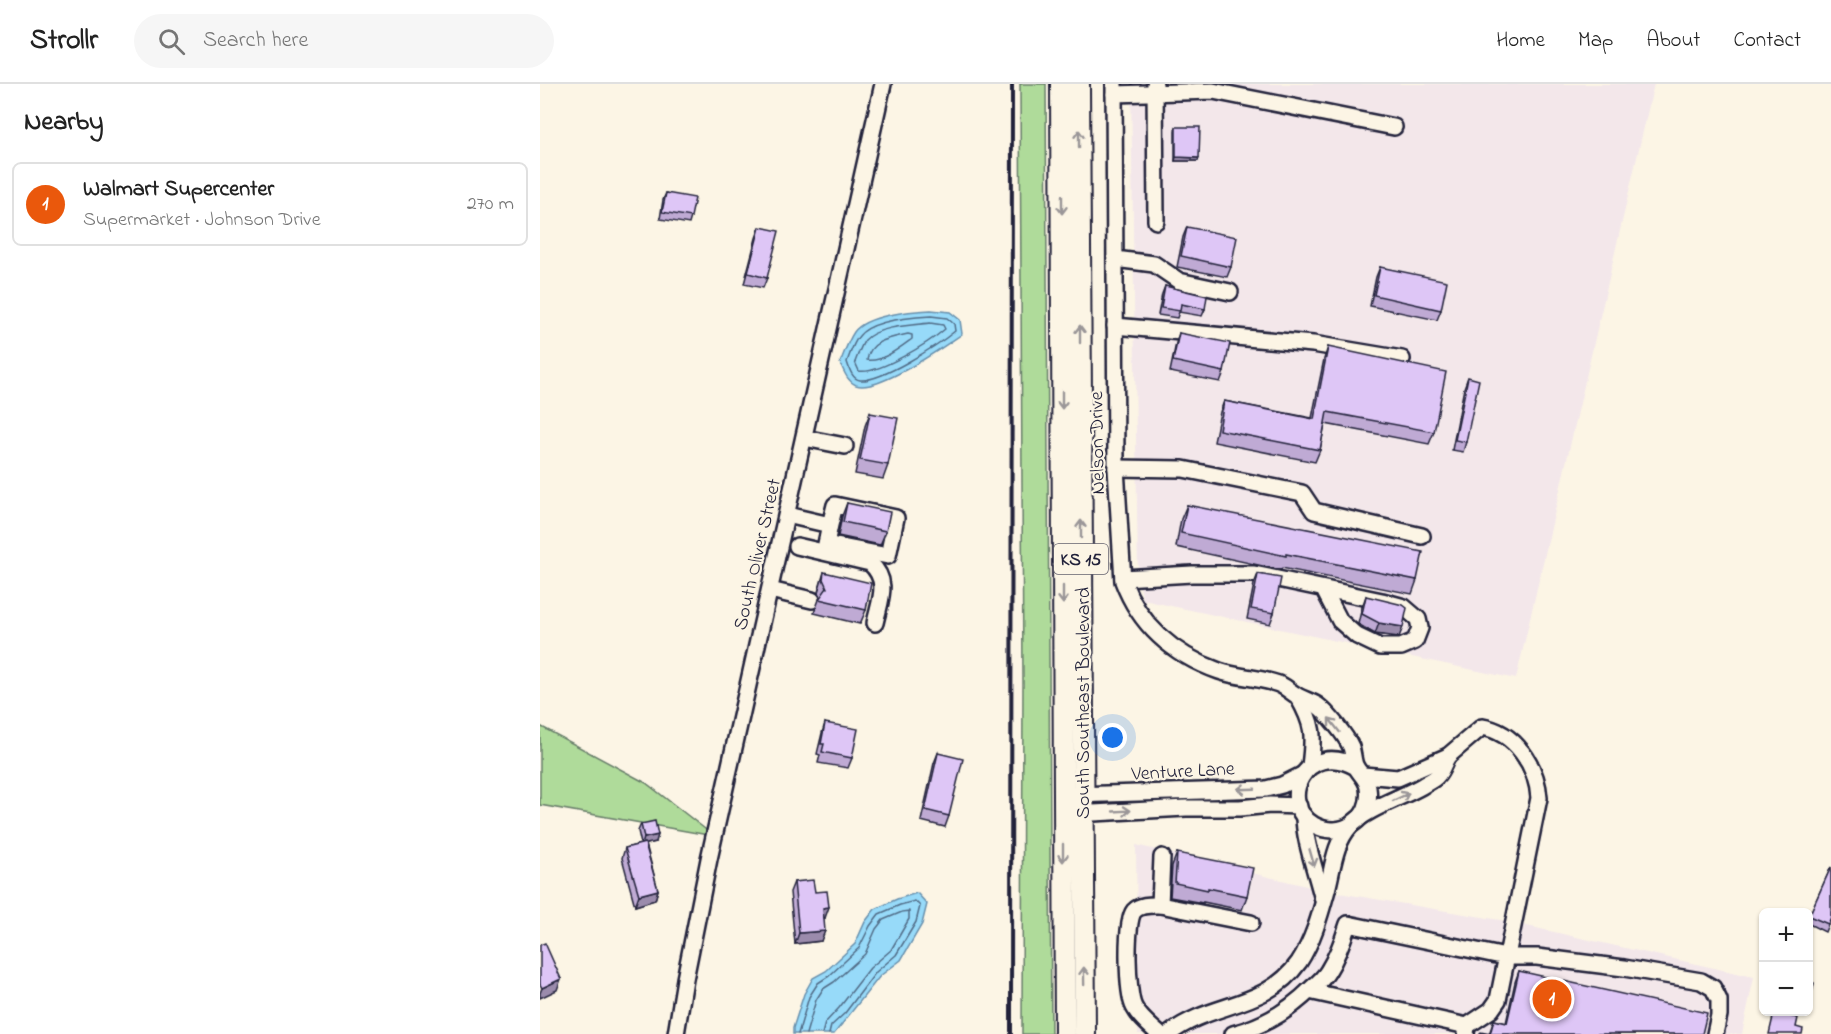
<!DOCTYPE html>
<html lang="en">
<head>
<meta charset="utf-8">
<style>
  :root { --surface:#fff; --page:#f6f6f6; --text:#222; --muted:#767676; --line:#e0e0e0; --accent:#ea580c }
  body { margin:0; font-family:"Indie Flower",sans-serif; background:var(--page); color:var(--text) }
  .controls { position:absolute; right:18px; bottom:18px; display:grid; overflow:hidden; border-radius:9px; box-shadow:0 2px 4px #0004 }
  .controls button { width:54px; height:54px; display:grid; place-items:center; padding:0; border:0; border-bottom:2px solid var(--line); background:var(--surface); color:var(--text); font:30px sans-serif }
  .you { position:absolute; left:573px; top:654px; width:21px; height:21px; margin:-15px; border:4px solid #fff; border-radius:50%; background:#1a73e8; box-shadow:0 0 0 9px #1a73e833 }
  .badge { display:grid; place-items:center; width:39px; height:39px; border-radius:50%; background:var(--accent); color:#fff; font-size:20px; font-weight:700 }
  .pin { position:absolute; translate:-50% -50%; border:3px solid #fff; box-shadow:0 2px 6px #0006 }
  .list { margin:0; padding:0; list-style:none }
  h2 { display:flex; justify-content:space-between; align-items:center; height:78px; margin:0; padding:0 24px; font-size:26px }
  h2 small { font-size:20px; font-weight:400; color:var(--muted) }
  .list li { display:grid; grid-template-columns:39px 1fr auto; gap:18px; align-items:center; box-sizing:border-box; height:84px; margin:0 12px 12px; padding:0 12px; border:2px solid var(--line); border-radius:9px }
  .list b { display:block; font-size:22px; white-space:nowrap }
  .list p { margin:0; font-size:20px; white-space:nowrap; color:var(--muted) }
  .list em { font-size:20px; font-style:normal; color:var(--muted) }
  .icon { flex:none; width:33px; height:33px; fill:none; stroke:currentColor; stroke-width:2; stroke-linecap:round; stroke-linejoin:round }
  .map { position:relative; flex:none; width:1291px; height:950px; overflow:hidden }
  header { display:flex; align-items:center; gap:36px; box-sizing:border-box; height:84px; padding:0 30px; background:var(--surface); border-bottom:2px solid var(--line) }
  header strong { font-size:28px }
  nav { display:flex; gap:33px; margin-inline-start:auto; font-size:21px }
  .search { width:420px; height:54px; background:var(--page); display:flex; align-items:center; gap:15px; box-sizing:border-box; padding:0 21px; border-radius:33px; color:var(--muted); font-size:22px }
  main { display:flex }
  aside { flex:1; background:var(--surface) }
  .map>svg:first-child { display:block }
  .built { fill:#f3e7ea }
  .green { fill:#afdb9a; stroke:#687e6a; stroke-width:1.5 }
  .water { fill:#97daf9; stroke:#6890ad; stroke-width:1.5 }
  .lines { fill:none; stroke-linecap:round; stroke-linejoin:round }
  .shore { stroke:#516c87; stroke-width:1.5 }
  .minor-casing { stroke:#22223b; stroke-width:20 }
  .major-casing { stroke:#22223b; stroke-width:24 }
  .minor { stroke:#fcf5e5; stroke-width:15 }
  .major { stroke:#fcf5e5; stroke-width:20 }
  .rail { stroke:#22223b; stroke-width:4 }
  .wall { fill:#bfaad4; stroke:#22223b; stroke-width:1.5 }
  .shaded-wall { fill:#9b8bac; stroke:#22223b; stroke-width:1.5 }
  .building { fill:#dec6f6; stroke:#22223b; stroke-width:1.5 }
  .oneway { stroke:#9a9698 }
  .labels { text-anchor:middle; stroke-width:4.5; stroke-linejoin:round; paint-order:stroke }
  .shield { fill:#fcf5e5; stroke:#63616e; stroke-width:1.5 }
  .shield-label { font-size:18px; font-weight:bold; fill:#22223b }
  .street-label { font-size:20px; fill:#22223b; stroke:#fcf5e5 }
</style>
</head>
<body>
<header>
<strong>Strollr</strong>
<div class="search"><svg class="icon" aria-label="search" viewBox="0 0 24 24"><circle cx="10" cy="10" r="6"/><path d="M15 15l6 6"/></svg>Search here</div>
<nav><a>Home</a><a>Map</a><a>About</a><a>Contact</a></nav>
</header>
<main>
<aside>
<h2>Nearby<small></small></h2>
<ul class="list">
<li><span class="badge">1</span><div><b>Walmart Supercenter</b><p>Supermarket · Johnson Drive</p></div><em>270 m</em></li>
</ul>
</aside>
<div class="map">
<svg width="1291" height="950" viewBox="0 0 1291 950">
  <rect width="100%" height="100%" fill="#fcf5e5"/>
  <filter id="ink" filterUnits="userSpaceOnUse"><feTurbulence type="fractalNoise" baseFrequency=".0167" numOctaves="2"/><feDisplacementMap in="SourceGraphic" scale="12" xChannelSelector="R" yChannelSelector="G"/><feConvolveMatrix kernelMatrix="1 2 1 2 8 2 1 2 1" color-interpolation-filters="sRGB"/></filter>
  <g filter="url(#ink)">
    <g class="built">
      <path d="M591,0H1114L976,595L603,516L598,494Z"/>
      <path d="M596,761L787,807L960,836L1214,893L1202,950H598Z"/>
    </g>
    <g class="green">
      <path d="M480,0H506L511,950H482L483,598Z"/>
      <path d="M0,642L106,699L174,752L0,721Z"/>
    </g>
    <g class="water">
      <path d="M391,226L410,228L420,236L422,250C403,263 338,309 316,301C307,297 304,287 300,279C304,269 308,257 314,248C326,231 371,227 391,226Z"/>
      <path d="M377,809L387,820L382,840L361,876L340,892L294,950H253V944L264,910L273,894L286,887L315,860L325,838L335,825L357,815Z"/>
    </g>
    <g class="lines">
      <g class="shore">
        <path d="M391,232L407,234L414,240L415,247C398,261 341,298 320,296C312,295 309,284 307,278C310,270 313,259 319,252C331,236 372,233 391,232Z"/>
        <path d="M390,239L403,241L405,245C390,258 338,291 319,287L315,278C318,271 321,261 325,256C338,242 373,241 390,239Z"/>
        <path d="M368,250L372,251V255C361,263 341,279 327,276C330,256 350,254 368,250Z"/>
        <path d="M258,950L269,913L278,899L289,892L319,864L330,842L339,830L360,821L375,817L380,822L376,838L356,871L336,888L305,929L291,942L289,950"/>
        <path d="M266,950L276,916L283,905L294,898L325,870L336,845L343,836L362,828L369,827V835L351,866L330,884L299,924L285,939L282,950"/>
      </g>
      <defs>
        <g id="minor">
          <path d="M574,0L576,384L583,497C600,542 634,571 679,587C699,594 722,593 741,601C747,604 751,608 756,611C762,615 770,617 777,621C787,628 806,652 811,663C813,669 813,676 815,681C819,690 827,694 828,704C833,735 801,756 774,741C735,719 766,654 816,683"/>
          <path d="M615,0L616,137"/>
          <path d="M574,10L673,7L854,43"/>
          <path d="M575,175L614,180L639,197L690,208"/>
          <path d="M575,242L773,260L862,275"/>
          <path d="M264,354L305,362"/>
          <path d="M576,384L643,385L762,409L774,427L882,452"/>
          <path d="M247,431L290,441L295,421L356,434L348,472L286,460L290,441"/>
          <path d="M257,462L330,479C350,497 340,516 335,539"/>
          <path d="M583,494L652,490H714L842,517L864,523L878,535L880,544L875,557L861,563H840L817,552L800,537L784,506"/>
          <path d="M230,506L272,516"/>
          <path d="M758,613C774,641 774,651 770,682"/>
          <path d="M823,691L858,694L908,672L942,643C975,648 997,682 999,714L958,916L951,926L927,942L926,950"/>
          <path d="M534,711L726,705L742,701L762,691"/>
          <path d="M535,730L646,724H700L730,721L759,722"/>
          <path d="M764,732C764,757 777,790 783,816"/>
          <path d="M622,773L620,821L711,839"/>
          <path d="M769,907L927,942"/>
          <path d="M136,950L145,895L169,775L343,0"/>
          <path d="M619,950C610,942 599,933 594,923C587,910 585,838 594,827C600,820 612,821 620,821"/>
          <path d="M629,950C671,917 725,926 759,878C773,857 780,831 787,806C793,784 794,760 810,742C826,725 861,714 882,702C886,699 894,696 897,692C902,687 904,678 908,672"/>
          <path d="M693,950C724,942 749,927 772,904C778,899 784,894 788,887C797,873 803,856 808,840L966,873H997L1084,884L1161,897L1173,904L1179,916V931L1175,950"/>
        </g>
        <g id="major">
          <path d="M521,0L525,950"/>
          <path d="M539,0L545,950"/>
        </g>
      </defs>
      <use href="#minor" class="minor-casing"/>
      <use href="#major" class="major-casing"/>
      <use href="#minor" class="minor"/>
      <use href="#major" class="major"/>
      <path class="rail" d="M471,950L472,0"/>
    </g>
    <g class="wall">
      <path d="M636,43L659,74L658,77H635V46Z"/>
      <path d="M126,109L151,133L149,140L120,135L123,116Z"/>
      <path d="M220,143L227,194L223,204L204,200L216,154Z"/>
      <path d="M647,143L691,183L687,193L637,183L643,153Z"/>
      <path d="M840,183L901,226L897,236L830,222L836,193Z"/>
      <path d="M625,202L665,225L662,232L639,228L637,234L618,231L622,210Z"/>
      <path d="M639,249L684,288L680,298L630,288L636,259Z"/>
      <path d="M788,263L894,348L889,360L785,340L780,366L775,378L674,358L680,328L684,317L772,334L784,275Z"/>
      <path d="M928,293L926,358L923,368L912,366L924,304Z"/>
      <path d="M330,329L348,381L343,395L315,390L325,342Z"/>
      <path d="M307,419L346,447L340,461L298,452L302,432Z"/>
      <path d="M647,421L877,496L872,510L742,484L741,486L636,463L641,435Z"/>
      <path d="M284,488L326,526L320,540L274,529L280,513L278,508Z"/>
      <path d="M718,490L734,529L730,540L707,535L714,500Z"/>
      <path d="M826,512L859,553L835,550L818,540L822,523Z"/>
      <path d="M285,639L312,674L308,684L278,679L280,671L277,670L282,649Z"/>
      <path d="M398,669L409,732L405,743L381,737L394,679Z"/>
      <path d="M101,740L116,758L106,760L118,806L115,816L95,822L82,774L85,764L101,760L98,747Z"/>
      <path d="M637,769L707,812L702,826L663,818V819L630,813L632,782Z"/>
      <path d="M1291,783V838H1289L1285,848L1269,840V832Z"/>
      <path d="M254,798L275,808L285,834H284L281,857L255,860L250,808Z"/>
      <path d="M979,887L1162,950H949L954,936L966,939L975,898Z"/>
    </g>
    <g class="shaded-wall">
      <path d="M636,73L659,74L658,77H635Z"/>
      <path d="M839,539L863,543L859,553L835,550Z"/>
      <path d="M118,751L116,758L102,761L104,754Z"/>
      <path d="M118,806L115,816L95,822L99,811Z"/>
      <path d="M289,823L285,834H279L283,824Z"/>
      <path d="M285,847L281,857L255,860L259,849Z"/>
      <path d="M21,895L17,906L0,914V909L2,904Z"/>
    </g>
    <g class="building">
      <path d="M636,43H660L659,74L636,73Z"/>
      <path d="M126,109L155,114L151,133L122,128Z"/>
      <path d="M220,143L239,147L227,194L208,189Z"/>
      <path d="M647,143L697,153L691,183L641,172Z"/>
      <path d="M840,183L907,197L901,226L834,211Z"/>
      <path d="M625,202L667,212L665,225L641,220L640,227L621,224Z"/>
      <path d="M639,249L690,259L684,288L633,277Z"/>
      <path d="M788,263L906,288L894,348L787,328L780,366L679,346L684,317L774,335Z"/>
      <path d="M928,293L939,296L926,358L915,356Z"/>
      <path d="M330,329L358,334L348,381L320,376Z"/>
      <path d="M307,419L350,428L346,447L303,438Z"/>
      <path d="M647,421L883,468L877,496L746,470V472L641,449Z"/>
      <path d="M284,488L331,499L326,526L279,515L287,504L283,495Z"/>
      <path d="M718,490L741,494L734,529L711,525Z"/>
      <path d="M826,512L863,521L867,524L863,543L839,539L822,530Z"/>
      <path d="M285,639L318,645L312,674L282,668L284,660H281Z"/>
      <path d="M398,669L423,675L409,732L385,726Z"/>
      <path d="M115,737L118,751L104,754L101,740Z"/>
      <path d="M105,759L118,806L99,811L85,764Z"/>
      <path d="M637,769L713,784L707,812L668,804V806L635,799Z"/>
      <path d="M1291,783V833L1288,840L1269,832Z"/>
      <path d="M273,796L275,808L287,807L289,823L283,824L285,847L259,849L254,798Z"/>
      <path d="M5,859L21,895L2,904L0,900V861Z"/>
      <path d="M979,887L1167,929L1162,950H940L941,948L950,950L954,936L967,939Z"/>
      <path d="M1269,898L1274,899L1271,913H1269Z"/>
      <path d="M1234,929L1258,934L1256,943L1263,945L1262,950H1229Z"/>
    </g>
    <defs><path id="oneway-shaft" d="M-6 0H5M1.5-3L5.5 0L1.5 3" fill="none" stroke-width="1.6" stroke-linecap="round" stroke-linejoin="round" transform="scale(1.5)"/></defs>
    <g class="oneway">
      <use href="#oneway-shaft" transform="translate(539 55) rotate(-90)"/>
      <use href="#oneway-shaft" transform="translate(522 121) rotate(90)"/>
      <use href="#oneway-shaft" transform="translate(540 250) rotate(-90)"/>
      <use href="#oneway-shaft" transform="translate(522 316) rotate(90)"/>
      <use href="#oneway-shaft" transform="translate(541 445) rotate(-90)"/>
      <use href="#oneway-shaft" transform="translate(523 511) rotate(90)"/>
      <use href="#oneway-shaft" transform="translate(794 641) rotate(-128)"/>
      <use href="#oneway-shaft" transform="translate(706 705) rotate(178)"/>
      <use href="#oneway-shaft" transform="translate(861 713) rotate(-26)"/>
      <use href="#oneway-shaft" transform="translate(582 727) rotate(-3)"/>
      <use href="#oneway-shaft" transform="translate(523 769) rotate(90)"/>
      <use href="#oneway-shaft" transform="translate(772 774) rotate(74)"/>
      <use href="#oneway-shaft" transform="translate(544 892) rotate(-91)"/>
    </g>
  </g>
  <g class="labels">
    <rect class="shield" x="514" y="460" width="54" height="30" rx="4.5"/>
    <g class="shield-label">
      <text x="541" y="481">KS 15</text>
    </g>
    <g class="street-label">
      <text transform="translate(556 359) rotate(-91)" y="7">Nelson Drive</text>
      <text transform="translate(216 470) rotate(-77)" y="7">South Oliver Street</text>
      <text transform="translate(542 619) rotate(-90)" y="7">South Southeast Boulevard</text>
      <text transform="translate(643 686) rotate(-3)" y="7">Venture Lane</text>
    </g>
  </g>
</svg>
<div class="controls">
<button>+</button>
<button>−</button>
</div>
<div class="you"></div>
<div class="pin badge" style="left:1012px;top:915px">1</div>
</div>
</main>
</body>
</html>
